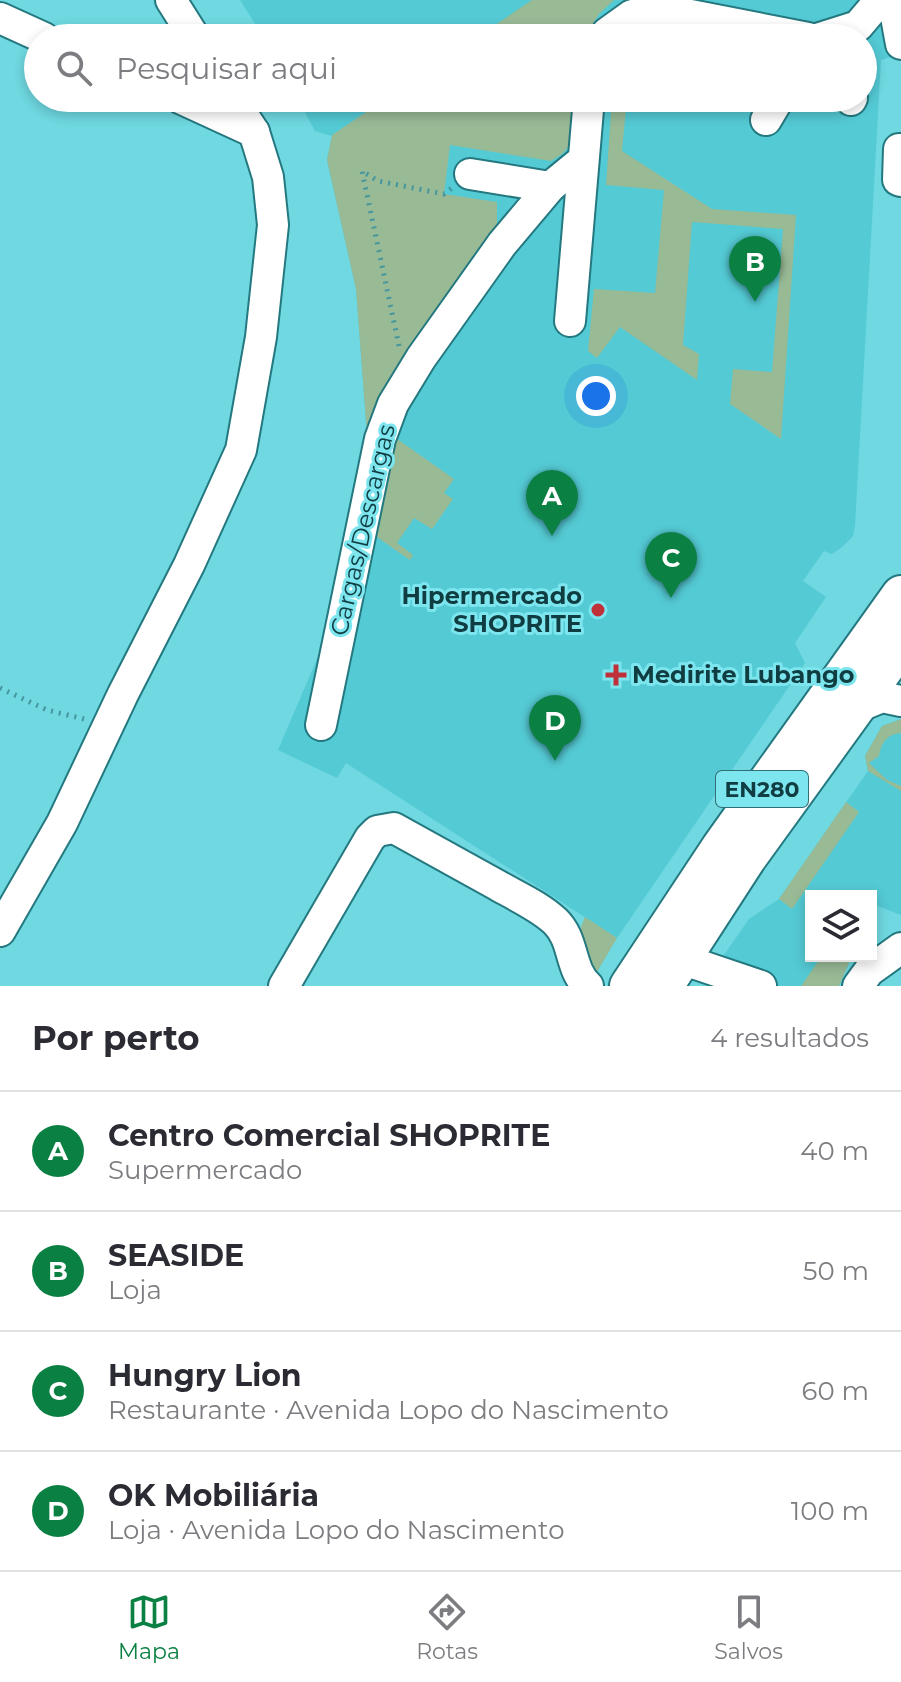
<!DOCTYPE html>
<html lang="pt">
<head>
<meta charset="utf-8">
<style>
  :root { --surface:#fff; --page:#f7f7f7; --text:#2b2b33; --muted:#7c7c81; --line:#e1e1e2; --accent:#0b8043 }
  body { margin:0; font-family:Montserrat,sans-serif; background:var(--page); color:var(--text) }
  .controls { position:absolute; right:24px; bottom:24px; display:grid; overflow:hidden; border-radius:0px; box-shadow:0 4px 12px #0003 }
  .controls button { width:72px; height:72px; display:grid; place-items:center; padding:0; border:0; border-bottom:2px solid var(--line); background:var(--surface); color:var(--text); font:40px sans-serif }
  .you { position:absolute; left:596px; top:396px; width:28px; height:28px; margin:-20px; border:6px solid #fff; border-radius:50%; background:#1a73e8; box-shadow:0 0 0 12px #1a73e833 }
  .badge { display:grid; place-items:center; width:52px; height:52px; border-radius:50%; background:var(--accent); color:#fff; font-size:26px; font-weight:700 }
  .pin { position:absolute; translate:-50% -66px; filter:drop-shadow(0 2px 4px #0008) }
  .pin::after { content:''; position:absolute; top:42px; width:28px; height:24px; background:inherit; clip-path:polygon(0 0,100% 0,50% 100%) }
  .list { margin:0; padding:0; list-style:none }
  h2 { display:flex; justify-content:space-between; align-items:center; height:104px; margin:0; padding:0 32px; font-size:34px }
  h2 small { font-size:26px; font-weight:400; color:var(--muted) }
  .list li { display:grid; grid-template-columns:52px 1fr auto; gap:24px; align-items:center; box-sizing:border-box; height:120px; padding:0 32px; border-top:2px solid var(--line) }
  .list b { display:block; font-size:30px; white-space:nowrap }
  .list p { margin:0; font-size:26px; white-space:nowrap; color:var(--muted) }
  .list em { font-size:26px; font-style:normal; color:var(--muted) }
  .icon { flex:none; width:44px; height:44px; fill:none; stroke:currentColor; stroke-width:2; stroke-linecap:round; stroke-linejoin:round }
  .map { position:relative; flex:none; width:901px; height:986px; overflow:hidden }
  .search { position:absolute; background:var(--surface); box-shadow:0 4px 12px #0003; left:24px; right:24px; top:24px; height:88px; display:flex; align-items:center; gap:20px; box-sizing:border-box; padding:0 28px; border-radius:44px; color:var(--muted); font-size:30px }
  .sheet { height:584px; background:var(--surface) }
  nav { display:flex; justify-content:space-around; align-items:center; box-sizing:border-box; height:112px; border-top:2px solid var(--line); background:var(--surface); font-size:22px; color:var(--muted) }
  nav a { display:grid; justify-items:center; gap:4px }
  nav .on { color:var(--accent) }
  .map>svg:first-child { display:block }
  .built { fill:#54cad4 }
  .green { fill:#98ba95 }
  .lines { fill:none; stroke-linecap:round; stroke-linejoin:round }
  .minor-casing { stroke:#24787f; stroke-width:34 }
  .major-casing { stroke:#24787f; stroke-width:42 }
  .path { stroke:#46969d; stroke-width:5; stroke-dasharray:2 6; stroke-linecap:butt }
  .minor { stroke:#fff; stroke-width:30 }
  .major { stroke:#fff; stroke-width:38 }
  .poi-dot { fill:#c03039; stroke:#7de5ee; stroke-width:3 }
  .labels { text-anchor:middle; stroke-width:6; stroke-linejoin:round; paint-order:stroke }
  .shield { fill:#7de5ee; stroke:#306f75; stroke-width:2 }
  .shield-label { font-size:22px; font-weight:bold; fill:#0f3d41 }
  .street-label { font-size:24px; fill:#0f3d41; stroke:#7de5ee }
  .poi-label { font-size:24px; font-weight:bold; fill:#0f3d41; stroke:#7de5ee; text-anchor:end }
</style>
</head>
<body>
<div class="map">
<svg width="901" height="986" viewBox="0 0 901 986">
  <rect width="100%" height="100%" fill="#6fd8e1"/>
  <g class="built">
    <path d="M240,0H901V54L881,60L855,526L853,536L842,547L832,554L824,551L803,581L826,597L795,643L805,663L617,938L346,763L337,778L278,750L323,645L367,435L356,289L327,160L332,136L315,131L297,98H863V38H264Z"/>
    <path d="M901,719V915L875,905L871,913V896H811V956H852L839,986H779L717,965L749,919L779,899L868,771L865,756L882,726Z"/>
  </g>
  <g class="green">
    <path d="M532,0H614L599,14L584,38H476Z"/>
    <path d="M387,98H577L570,145L562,154L551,161L450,145L444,194L497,202V230L437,309L394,373L379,400L367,435L356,289L327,160L332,135Z"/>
    <path d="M612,98H627L622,151L712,209L796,215L781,439L730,404L733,369L772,372L783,229L692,222L683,345L699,354L697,380L620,327L597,358L588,351L594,289L655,293L664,190L606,185Z"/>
    <path d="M393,436L454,479L444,493L453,499L432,529L414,518L397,543L413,555L410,560L374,535Z"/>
    <path d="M901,719V733C887,734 881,743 879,756L869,763L887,780L901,786V791L868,771L865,756L882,726Z"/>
    <path d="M846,802L859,812L792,909L779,899Z"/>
    <path d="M585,917L617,938L594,977L579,932Z"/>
    <path d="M822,956H852L839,986H801Z"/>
  </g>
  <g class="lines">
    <defs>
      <g id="minor">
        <path d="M171,0L195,38"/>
        <path d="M893,0L901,44"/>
        <path d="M0,18L44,38"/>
        <path d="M604,38L607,33L632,15L665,10L808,38"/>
        <path d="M820,38L858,26L880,0"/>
        <path d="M180,98L254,132"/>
        <path d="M851,100L852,98"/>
        <path d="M766,120L779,98"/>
        <path d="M901,150L899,149L898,180L901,181"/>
        <path d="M470,174L550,187"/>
        <path d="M570,321L589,98"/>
        <path d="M855,708L882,697L901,701"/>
        <path d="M321,725L380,439L393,404L421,358L502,244L550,187L583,160"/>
        <path d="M0,931L62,823L123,694L189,565L241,450L261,337L273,225L268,177L254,132L232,98"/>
        <path d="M681,959L761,986"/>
        <path d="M284,986L370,838L377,831L394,828C429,847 463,866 497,885C516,896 539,906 555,921C575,940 569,969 588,986"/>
        <path d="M858,986L869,971L901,948"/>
      </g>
      <g id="major">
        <path d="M629,986L721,847L901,595"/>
        <path d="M664,986L747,858L901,645"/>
      </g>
    </defs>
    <use href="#minor" class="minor-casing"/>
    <use href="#major" class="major-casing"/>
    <g class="path">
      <path d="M399,346L362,171L378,181L444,194L452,188"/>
      <path d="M0,688L47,710L84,719"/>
    </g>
    <use href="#minor" class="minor"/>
    <use href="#major" class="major"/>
  </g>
  <g class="poi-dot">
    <circle cx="598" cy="610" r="8"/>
    <path d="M612 663h8v8h8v8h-8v8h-8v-8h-8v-8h8z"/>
  </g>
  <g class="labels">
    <rect class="shield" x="716" y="771" width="92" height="36" rx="6"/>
    <g class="shield-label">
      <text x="762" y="797">EN280</text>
    </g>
    <g class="street-label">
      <text transform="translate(363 530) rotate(-77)" y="8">Cargas/Descargas</text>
    </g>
    <g class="poi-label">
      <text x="582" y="604">Hipermercado<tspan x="582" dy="28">SHOPRITE</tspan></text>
      <text x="632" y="683" text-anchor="start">Medirite Lubango</text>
    </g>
  </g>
</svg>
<div class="controls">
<button><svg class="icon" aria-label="layers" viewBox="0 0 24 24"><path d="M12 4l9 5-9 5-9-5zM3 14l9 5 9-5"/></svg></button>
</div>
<div class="you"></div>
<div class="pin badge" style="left:552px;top:536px">A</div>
<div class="pin badge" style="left:755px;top:302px">B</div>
<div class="pin badge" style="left:671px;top:598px">C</div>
<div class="pin badge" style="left:555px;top:761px">D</div>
<div class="search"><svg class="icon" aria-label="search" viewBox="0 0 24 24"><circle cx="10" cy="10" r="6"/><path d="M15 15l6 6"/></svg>Pesquisar aqui</div>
</div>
<section class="sheet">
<h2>Por perto<small>4 resultados</small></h2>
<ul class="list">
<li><span class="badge">A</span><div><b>Centro Comercial SHOPRITE</b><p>Supermercado</p></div><em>40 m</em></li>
<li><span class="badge">B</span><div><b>SEASIDE</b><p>Loja</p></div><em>50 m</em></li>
<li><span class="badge">C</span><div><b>Hungry Lion</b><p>Restaurante · Avenida Lopo do Nascimento</p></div><em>60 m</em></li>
<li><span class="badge">D</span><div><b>OK Mobiliária</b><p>Loja · Avenida Lopo do Nascimento</p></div><em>100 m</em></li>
</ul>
</section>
<nav>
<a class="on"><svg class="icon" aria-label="map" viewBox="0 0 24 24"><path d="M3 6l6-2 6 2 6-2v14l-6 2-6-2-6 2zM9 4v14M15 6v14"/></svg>Mapa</a>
<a><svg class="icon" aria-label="directions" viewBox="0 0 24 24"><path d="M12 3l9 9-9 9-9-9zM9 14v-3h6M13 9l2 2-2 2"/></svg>Rotas</a>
<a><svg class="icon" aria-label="saved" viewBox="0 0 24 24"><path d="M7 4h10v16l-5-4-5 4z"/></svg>Salvos</a>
</nav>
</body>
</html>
